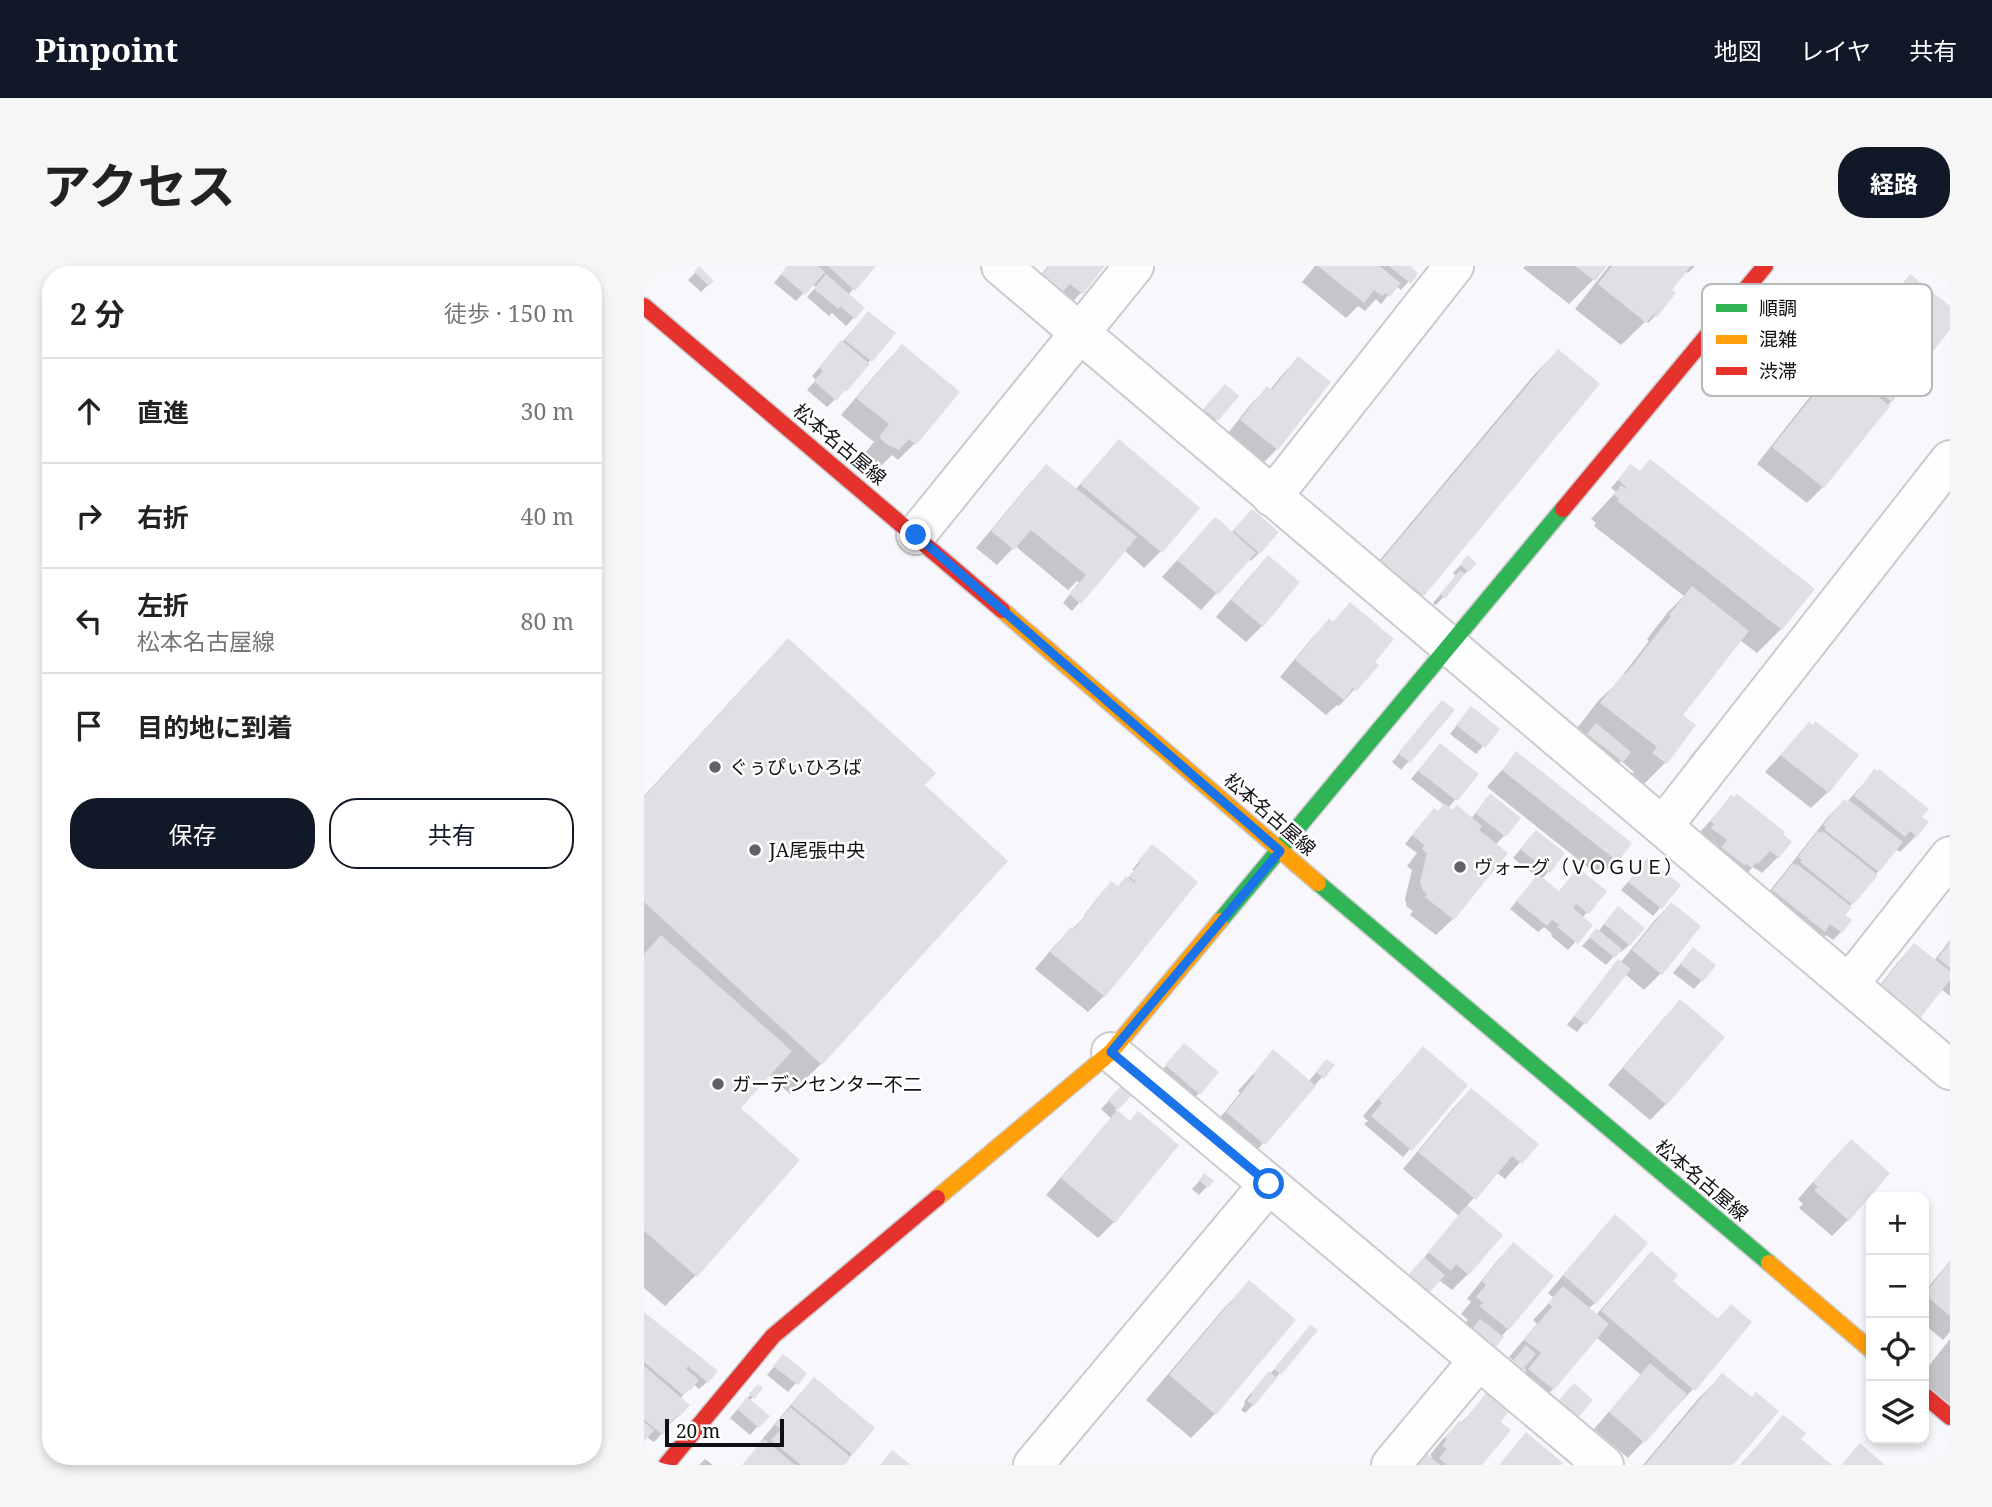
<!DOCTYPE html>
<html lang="ja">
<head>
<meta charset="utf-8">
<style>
  :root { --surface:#fff; --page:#f6f6f6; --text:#222; --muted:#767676; --line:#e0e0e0; --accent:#111827 }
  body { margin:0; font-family:"Noto Serif","Noto Sans JP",serif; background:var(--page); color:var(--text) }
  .controls { position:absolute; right:21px; bottom:21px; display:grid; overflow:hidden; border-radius:14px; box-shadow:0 4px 10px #0003 }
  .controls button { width:63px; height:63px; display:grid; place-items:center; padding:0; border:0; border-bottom:2px solid var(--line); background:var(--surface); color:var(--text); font:35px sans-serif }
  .scale { position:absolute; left:21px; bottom:18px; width:119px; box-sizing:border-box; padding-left:7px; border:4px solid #111015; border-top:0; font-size:19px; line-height:24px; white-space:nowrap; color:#111015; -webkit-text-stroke:5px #fff; paint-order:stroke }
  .stop { position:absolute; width:21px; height:21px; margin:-16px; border:5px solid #1a73e8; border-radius:50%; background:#fff }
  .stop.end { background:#1a73e8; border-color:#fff; box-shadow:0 2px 7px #0008 }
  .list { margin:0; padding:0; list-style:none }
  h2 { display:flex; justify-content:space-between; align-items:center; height:91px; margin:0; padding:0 28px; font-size:30px }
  h2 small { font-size:23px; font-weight:400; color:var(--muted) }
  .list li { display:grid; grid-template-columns:46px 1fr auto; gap:21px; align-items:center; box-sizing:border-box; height:105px; padding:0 28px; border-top:2px solid var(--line) }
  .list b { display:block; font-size:26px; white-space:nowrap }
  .list p { margin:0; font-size:23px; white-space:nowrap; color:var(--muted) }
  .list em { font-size:23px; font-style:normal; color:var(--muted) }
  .actions { display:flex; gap:14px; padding:21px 28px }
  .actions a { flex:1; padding:16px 0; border:2px solid var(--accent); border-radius:28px; text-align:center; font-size:24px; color:var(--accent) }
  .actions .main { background:var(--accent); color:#fff }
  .icon { flex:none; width:38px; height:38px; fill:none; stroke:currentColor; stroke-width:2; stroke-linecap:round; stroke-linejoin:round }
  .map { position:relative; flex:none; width:1306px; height:1199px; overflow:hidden; border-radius:28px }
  header { display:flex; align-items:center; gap:42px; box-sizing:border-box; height:98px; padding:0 35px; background:var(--accent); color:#fff }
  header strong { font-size:33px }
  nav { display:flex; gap:38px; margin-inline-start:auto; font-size:24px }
  .intro { display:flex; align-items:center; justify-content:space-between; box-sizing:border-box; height:168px; padding:0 42px }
  h1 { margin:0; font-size:49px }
  .button { padding:18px 32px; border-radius:28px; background:var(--accent); color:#fff; font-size:24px; font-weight:700 }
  main { display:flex; gap:42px; padding:0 42px }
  aside { flex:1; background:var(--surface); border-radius:28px; box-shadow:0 4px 10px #0003 }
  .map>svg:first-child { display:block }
  .shadow { fill:#0003 }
  .building { fill:#e0dfe4 }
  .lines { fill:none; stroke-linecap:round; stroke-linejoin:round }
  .street-casing { stroke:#cbcacf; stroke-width:42 }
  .fast-casing { stroke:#cbcacf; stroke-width:19 }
  .slow-casing { stroke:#cbcacf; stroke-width:19 }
  .jam-casing { stroke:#cbcacf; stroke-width:19 }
  .street { stroke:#fefeff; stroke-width:38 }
  .fast { stroke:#30b455; stroke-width:16 }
  .slow { stroke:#ff9f0a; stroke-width:16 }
  .jam { stroke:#e5322d; stroke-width:16 }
  .route { stroke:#1a73e8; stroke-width:9 }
  .poi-dot { fill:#626166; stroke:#fff; stroke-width:2.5 }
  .labels { text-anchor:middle; stroke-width:5; stroke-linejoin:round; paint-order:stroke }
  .street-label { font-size:19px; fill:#111015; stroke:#fff }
  .poi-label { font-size:19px; fill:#111015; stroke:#fff; text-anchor:start }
  .key { fill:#fff; stroke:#b8b7b9; stroke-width:2 }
  .key-label { font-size:19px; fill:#111015 }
</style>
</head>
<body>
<header>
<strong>Pinpoint</strong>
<nav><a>地図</a><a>レイヤ</a><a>共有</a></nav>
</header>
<div class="intro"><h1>アクセス</h1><a class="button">経路</a></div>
<main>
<aside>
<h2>2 分<small>徒歩 · 150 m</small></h2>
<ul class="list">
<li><svg class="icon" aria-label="ahead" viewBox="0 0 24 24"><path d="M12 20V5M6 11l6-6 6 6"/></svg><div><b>直進</b></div><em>30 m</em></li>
<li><svg class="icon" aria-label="right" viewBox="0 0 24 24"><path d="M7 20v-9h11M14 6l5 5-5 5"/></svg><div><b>右折</b></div><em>40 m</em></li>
<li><svg class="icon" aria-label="left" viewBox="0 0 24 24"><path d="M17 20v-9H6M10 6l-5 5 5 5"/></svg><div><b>左折</b><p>松本名古屋線</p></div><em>80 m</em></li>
<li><svg class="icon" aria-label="arrive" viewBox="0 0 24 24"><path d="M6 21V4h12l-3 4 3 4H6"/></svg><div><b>目的地に到着</b></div></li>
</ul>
<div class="actions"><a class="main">保存</a><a>共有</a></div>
</aside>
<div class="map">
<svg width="1306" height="1199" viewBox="0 0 1306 1199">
  <rect width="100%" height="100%" fill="#f8f7fc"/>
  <g class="shadow">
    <path d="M144,0H229L204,29L219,42L202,60L188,47L185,50L163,31L172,21L168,18L152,35L130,17Z"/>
    <path d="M404,0H459L437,27L421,43L383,26Z"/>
    <path d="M671,0H768L766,2L772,7L757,24L752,20L737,38L732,33L721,45L714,40L702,52L658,16Z"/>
    <path d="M881,0H960L952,11L925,38L879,2Z"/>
    <path d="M965,0H1051L1044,7L1041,5L1020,32L1029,28L1011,50L1004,57L1002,55L977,79L931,43Z"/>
    <path d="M55,3L68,15L57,26L44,14Z"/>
    <path d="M1266,10L1306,61L1179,221L1163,237L1113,198L1242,34Z"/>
    <path d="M217,55L249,67L201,124L183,141L163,124L172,114L168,110Z"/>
    <path d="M258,80L313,126L270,178L254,194L248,189L237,200L220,188L230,176L197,149L242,96Z"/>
    <path d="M914,85L779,329L755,353L715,319L890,109Z"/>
    <path d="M654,92L633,183L617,199L581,171L607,138L623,122L626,124L638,109Z"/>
    <path d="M573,128L572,154L565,161L553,152Z"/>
    <path d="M475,176L516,286L500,302L480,284L428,345L419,337L435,316L433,315L424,324L371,280L353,299L332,282L386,217L402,200L431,224Z"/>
    <path d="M986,200L1168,323L1137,363L1113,387L1096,374L1037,449L1050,460L1021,497L997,521L985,511L990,506L977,495L970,503L936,477L943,469L933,462L955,434L971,419L1005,375L1003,373L1024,346L1040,330L950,260L952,257L947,253L972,226L967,222Z"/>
    <path d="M600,253L615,287L607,295L605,292L557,344L518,311L554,271L587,267Z"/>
    <path d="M624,292L618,360L602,376L572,351L608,308Z"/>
    <path d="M823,292L830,298L792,339L789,337L812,310L809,307Z"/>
    <path d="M706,339L729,396L733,399L695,440L693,439L682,449L636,411L669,371L685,355L688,357Z"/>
    <path d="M144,375L279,520L177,798L146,828L125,809L95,842L153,894L51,1010L21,1040L0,1022V530L114,405Z"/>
    <path d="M791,444H808L757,504L748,496Z"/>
    <path d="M820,450L854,463L832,488L806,468Z"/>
    <path d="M1165,458L1184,526L1167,542L1121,506Z"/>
    <path d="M1058,476L1061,478L1047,493L1045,492Z"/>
    <path d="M796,479L832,509L804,542L827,553L839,537L860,570L851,579L862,587L809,653L792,669L766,649L769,645L763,641L761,633L768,604L763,600L773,587L761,578L782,552L793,547L800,539L767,513Z"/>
    <path d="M872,488L986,578L956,611L843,521Z"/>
    <path d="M1230,506L1276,552L1272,570L1256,586L1252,583L1205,641L1199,649L1206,654L1197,666L1189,674L1182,669L1174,677L1113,641L1184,551L1200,535L1202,537Z"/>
    <path d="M1087,531L1134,591L1118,607L1109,601L1097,613L1051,572Z"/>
    <path d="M884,574L919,588L898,613L914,627L961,625L938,652L947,659L924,684L907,670L908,668L900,661L894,666L866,643L893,611L869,592Z"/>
    <path d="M501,588L460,730L444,746L391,703L411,679L441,651L440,649L459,625L473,622L483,613L490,605L488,604Z"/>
    <path d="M996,602L1035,619L1009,650L977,624Z"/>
    <path d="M1027,638L1017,707L1000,724L981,708L933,766L923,759L967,703L976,697L1011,654Z"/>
    <path d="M966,650L985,679L977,686L975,684L962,699L938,680L952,665L954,666Z"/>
    <path d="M1306,674V730L1297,723L1218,742L1254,696L1270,679L1290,695Z"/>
    <path d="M1042,691L1070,700L1050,723L1029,707Z"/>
    <path d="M1036,736L1022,838L1006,854L964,819L1020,752Z"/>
    <path d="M629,786L664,816L675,803L688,800L604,894L567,863L596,827L594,825Z"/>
    <path d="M532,787L573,807L547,836L515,808Z"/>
    <path d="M763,799L822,819L759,891L720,858L724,855L719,850Z"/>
    <path d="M477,822L485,830L471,844L485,856L470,956L454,972L402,929L467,852L457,843Z"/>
    <path d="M827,824L892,878L861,913L852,906L822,941L824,1008L808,1024L795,1014L776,1033L758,1018L815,950L759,903L811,840Z"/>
    <path d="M1191,891L1204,954L1188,970L1155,942L1159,938L1154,933Z"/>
    <path d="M561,909L568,915L555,929L548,923Z"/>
    <path d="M971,950L951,1037L944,1043L952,1049L991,1004L1007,987L1026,1015L1073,1054L1087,1040L1049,1123L984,1192L950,1163L997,1109L952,1071L909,1123L892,1139L869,1120L882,1105L878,1101L869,1111L862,1104L870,1095L865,1091L893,1058L889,1054L910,1032L904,1027L955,967Z"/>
    <path d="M869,978L908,1010L843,1088L822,1072L828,1063L821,1057L824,1054L817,1048L827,1036L823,1033L853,995Z"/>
    <path d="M1306,995V1066L1299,1074L1280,1058V1026Z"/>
    <path d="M605,1017L571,1148L547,1172L502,1134L581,1041Z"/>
    <path d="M10,1055L63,1116L55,1123L49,1118L36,1133L34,1150L26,1158L25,1156L23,1162L10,1176L2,1171L0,1174V1064Z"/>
    <path d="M671,1065L609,1139L601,1147L597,1144L601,1138L600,1136L617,1115L626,1108L659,1069Z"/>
    <path d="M1306,1073V1138L1280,1117V1106Z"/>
    <path d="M132,1098L161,1107L144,1126L123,1109Z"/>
    <path d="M1078,1109L1087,1199H999L1054,1133Z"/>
    <path d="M170,1114L208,1188L199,1199H98L118,1177L116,1176L154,1130Z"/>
    <path d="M117,1122L105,1135L123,1150L106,1169L86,1152L107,1128Z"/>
    <path d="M828,1146L854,1156L836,1199H771L786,1193L788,1190L786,1189L799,1173Z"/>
    <path d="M1127,1165L1155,1173L1185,1199H1096Z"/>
    <path d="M61,1193L69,1199H55Z"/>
  </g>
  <g class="building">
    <path d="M55,0L70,15L65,20L50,6Z"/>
    <path d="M143,0H174L181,6L161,29L137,8Z"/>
    <path d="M184,0H232L211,25Z"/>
    <path d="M405,0H461L439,28L426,18L419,25L398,9Z"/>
    <path d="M674,0H735L757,17L746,31L741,27L738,30L730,24L720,37Z"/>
    <path d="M745,0H766L774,7L767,18Z"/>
    <path d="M931,0H963L951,15Z"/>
    <path d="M968,0H1047L1028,24L1032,27L1013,51L1010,48L1002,57L954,18Z"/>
    <path d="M182,8L221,42L211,53L197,41L202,35L194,43L170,23Z"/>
    <path d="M1266,8L1306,40V64L1248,136L1197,96Z"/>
    <path d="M224,45L252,67L228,96L201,74Z"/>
    <path d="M197,74L226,98L203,125L201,124L192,135L170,115L179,105L175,101Z"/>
    <path d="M258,78L316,126L272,179L265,173L255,184L242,178L235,171L245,158L212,132Z"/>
    <path d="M914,83L956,118L780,330L737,295Z"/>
    <path d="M654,90L687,116L634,184L596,154L623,120L628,124Z"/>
    <path d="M1194,99L1246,140L1180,222L1128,181Z"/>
    <path d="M581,118L595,130L574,155L559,143Z"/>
    <path d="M475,173L556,242L518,287L436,218Z"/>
    <path d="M1006,193L1171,323L1138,364L973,235L975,233L970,229L977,219L982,223L983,222L974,214L986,198L996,205Z"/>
    <path d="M402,198L493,271L437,338L425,328L442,309L387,264L370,284L347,265Z"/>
    <path d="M608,243L635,266L616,288L589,264Z"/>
    <path d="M570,252H573L612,287L574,329L533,294Z"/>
    <path d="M624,289L656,316L619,361L587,334Z"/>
    <path d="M823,289L833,297L825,306L816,299Z"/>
    <path d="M816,304L821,308L801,333L796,328Z"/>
    <path d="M1048,320L1105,365L1039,449L1052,459L1023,498L1008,487L1013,481L956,437L979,408L981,409L1027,350L1025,349Z"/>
    <path d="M706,336L750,373L731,396L735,399L713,425L709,422L700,434L651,394L685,352L689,356Z"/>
    <path d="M144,372L292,507L281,519L364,595L178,799L0,636V531Z"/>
    <path d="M798,434L811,444L766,497L754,487Z"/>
    <path d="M827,440L856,463L841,482L812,459Z"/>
    <path d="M1171,455L1215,489L1185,527L1136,489L1165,456L1169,459Z"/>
    <path d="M952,457L987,486L979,496L943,468Z"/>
    <path d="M796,477L835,508L813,535L774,505Z"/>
    <path d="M872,485L988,577L974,596L858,504Z"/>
    <path d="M1230,503L1233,505L1235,503L1285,543L1278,551L1285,556L1273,571L1266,565L1261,571L1210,530Z"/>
    <path d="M846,527L877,552L862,571L831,547Z"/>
    <path d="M1093,528L1141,566L1139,568L1148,576L1135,592L1126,585L1114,598L1112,596L1108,602L1102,598L1101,600L1077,581L1083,574L1067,562L1070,558L1066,555L1087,529L1090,531Z"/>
    <path d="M1200,533L1204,535L1205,534L1259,576L1235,606L1181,564L1182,561L1179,559Z"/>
    <path d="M800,537L809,544L813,539L838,560L835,564L864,587L810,654L781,631L783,628L779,625L776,616L783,587L778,583L780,579L768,569L790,542L794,545Z"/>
    <path d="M892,564L921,587L906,607L876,583Z"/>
    <path d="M1174,565L1177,567L1179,565L1234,609L1209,639L1156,596L1158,594L1154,591Z"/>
    <path d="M508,578L554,616L461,731L406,686L427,661L430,663L467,615L474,620L482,610L491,617L492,616L485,610L496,597L494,595Z"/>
    <path d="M1003,592L1037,619L1018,643L984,616Z"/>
    <path d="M1149,597L1152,600L1153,598L1208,641L1201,649L1208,654L1198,667L1186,658L1181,666L1128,624Z"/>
    <path d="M934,602L963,625L945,648L932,638L929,642L949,659L934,678L913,661L915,659L908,654L903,660L872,635L894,608L915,625Z"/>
    <path d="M1027,636L1057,660L1018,709L988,684Z"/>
    <path d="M974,640L1001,662L986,680L960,658Z"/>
    <path d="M952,662L978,683L971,692L945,671Z"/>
    <path d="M17,669L148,785L97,842L156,894L53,1011L0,965V688Z"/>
    <path d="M1306,676V702L1294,692Z"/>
    <path d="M1270,677L1306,705V714L1273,756L1233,724Z"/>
    <path d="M1049,681L1072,699L1059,716L1036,698Z"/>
    <path d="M974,693L987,703L942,759L930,750Z"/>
    <path d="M1036,733L1081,771L1023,839L979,802Z"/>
    <path d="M540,777L575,806L556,829L521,799Z"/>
    <path d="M779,780L824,819L768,885L727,850L738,837L734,833Z"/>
    <path d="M629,783L672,820L621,879L582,846L611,810L609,808Z"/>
    <path d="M682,793L691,799L680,813L672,806Z"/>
    <path d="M477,820L487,830L474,844L464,834Z"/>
    <path d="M827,822L895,878L878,898L868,890L832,934L774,886Z"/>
    <path d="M473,844L486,855L494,845L535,879L471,957L417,912Z"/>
    <path d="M1207,873L1246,907L1205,955L1170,924L1174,921L1169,916Z"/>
    <path d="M560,907L570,915L564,922L555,914Z"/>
    <path d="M823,939L859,969L825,1009L812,998L807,1005L784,986Z"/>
    <path d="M971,948L1004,977L952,1038L919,1009Z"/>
    <path d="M869,976L910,1010L865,1064L835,1040L839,1037L832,1031L842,1019L838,1015Z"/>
    <path d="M1007,985L1034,1009L1029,1015L1074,1053L1087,1038L1108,1056L1051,1125L957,1045Z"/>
    <path d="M780,991L801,1009L785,1027L764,1009Z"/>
    <path d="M1306,996V1050L1280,1028Z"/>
    <path d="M605,1014L652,1054L572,1149L525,1109Z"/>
    <path d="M919,1020L965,1058L910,1124L884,1103L897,1087L880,1074L908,1041L904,1037Z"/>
    <path d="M0,1046L74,1105L64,1117L44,1100L42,1103L55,1114L46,1125L44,1124L39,1129L0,1096Z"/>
    <path d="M836,1053L860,1071L852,1081L828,1063Z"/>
    <path d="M666,1059L674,1064L637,1109L630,1103Z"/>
    <path d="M882,1079L892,1088L878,1104L868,1096Z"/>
    <path d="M139,1088L163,1107L154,1119L129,1100Z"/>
    <path d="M1006,1097L1043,1128L1001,1177L965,1146Z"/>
    <path d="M0,1100L46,1139L35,1151L33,1149L24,1160L26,1161L19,1169L0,1154Z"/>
    <path d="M625,1105L633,1112L610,1140L603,1135L608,1129L607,1127Z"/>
    <path d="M1078,1107L1108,1131L1112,1126L1135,1145L1089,1199H1001Z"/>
    <path d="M170,1111L231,1162L209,1189L147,1139Z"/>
    <path d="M930,1117L949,1134L934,1152L914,1135Z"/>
    <path d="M114,1118L119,1122L110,1133L105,1128Z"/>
    <path d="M842,1127L865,1145L857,1156L867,1164L838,1199H803L795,1192L803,1183L798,1180L803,1173L801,1172L815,1155L818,1157Z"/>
    <path d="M103,1131L126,1150L115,1162L93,1143Z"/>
    <path d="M146,1141L202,1187L206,1192L201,1199H157L127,1174L137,1163L131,1159Z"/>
    <path d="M1139,1149L1162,1167L1157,1173L1188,1199H1097Z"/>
    <path d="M0,1156L10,1164L0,1176Z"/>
    <path d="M882,1166L919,1197L917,1199H855Z"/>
    <path d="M120,1173L151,1199H98Z"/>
    <path d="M1216,1177L1241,1199H1197Z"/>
    <path d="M248,1184L267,1199H236Z"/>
    <path d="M781,1186L796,1199H770Z"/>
  </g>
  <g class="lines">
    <defs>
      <g id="street">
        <path d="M357,0L1306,804"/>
        <path d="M628,231L810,0"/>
        <path d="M272,269L490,0"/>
        <path d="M1019,560L1306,194"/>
        <path d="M1205,718L1306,590"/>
        <path d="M467,786L960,1199"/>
        <path d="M389,1199L625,918"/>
        <path d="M747,1199L834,1095"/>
      </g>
      <g id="fast">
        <path d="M674,617L1125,997"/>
        <path d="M576,655L919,243"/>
      </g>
      <g id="slow">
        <path d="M358,344L674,617"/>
        <path d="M293,932L467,786L576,655"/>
        <path d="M1125,997L1227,1084"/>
      </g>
      <g id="jam">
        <path d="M0,40L358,344"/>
        <path d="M919,243L1121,0"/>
        <path d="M1280,1129L1306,1151"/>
        <path d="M22,1199L129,1070L293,932"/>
      </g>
    </defs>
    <use href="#street" class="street-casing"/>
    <use href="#fast" class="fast-casing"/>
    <use href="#slow" class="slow-casing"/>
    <use href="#jam" class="jam-casing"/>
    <use href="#street" class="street"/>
    <use href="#fast" class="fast"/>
    <use href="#slow" class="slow"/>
    <use href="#jam" class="jam"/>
  </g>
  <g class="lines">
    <path class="route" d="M272,269L636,585L467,786L625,918"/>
  </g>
  <g class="poi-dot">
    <circle cx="71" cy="501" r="7"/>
    <circle cx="111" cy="584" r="7"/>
    <circle cx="816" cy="601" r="7"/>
    <circle cx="74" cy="818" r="7"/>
  </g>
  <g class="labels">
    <g class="street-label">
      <text transform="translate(196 178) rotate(40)" y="7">松本名古屋線</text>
      <text transform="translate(626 548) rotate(41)" y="7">松本名古屋線</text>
      <text transform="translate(1058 914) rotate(40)" y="7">松本名古屋線</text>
    </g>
    <g class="poi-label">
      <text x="85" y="508">ぐぅぴぃひろば</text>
      <text x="125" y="591">JA尾張中央</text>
      <text x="830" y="608">ヴォーグ（ＶＯＧＵＥ）</text>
      <text x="88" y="825">ガーデンセンター不二</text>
    </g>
  </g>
  <rect x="1058" y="18" width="230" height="112" rx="10" class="key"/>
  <rect x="1072" y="38" width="31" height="8" fill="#30b455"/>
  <rect x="1072" y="69" width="31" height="9" fill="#ff9f0a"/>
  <rect x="1072" y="101" width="31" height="8" fill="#e5322d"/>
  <g class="key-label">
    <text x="1115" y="49">順調</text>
    <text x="1115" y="80">混雑</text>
    <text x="1115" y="112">渋滞</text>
  </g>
</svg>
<div class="controls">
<button>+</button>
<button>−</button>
<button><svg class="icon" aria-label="locate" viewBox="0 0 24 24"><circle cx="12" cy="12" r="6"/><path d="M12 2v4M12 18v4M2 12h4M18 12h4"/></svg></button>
<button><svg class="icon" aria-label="layers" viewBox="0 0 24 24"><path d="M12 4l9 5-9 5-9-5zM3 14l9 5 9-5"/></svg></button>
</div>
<div class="scale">20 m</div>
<div class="stop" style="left:625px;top:918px"></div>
<div class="stop end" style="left:272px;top:269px"></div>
</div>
</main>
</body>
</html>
